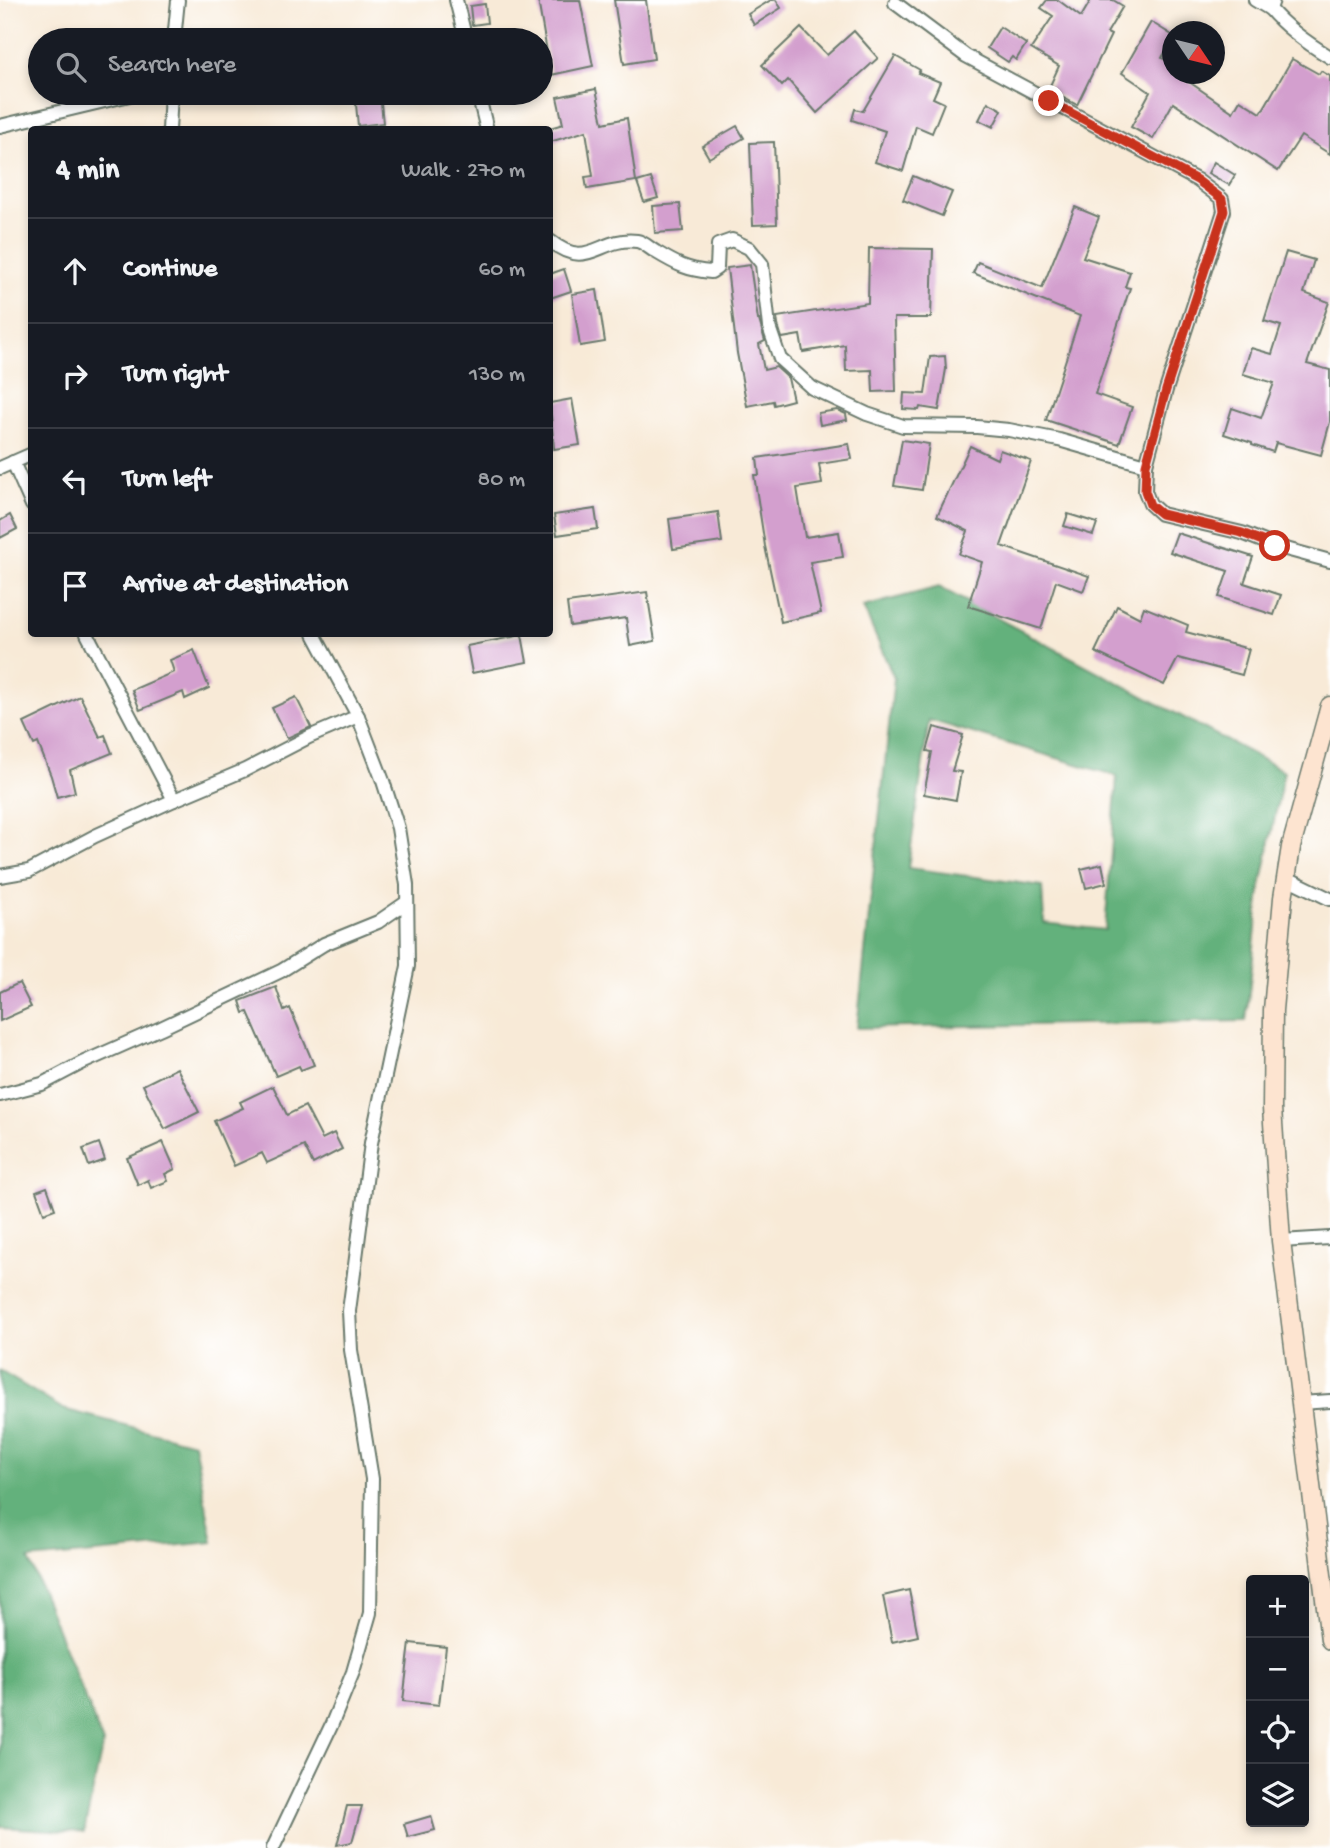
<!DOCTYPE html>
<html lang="en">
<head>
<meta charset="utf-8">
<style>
  :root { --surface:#171b24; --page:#20242c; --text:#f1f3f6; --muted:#9ea1a6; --line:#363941 }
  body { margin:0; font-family:"Gochi Hand",sans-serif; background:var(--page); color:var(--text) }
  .controls { position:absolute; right:21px; bottom:21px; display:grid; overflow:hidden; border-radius:7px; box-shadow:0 4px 10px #0003 }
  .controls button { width:63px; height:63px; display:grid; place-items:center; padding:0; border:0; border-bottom:2px solid var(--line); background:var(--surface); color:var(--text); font:35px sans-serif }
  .compass { position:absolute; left:1162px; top:21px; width:63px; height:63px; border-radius:50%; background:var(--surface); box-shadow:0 4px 10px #0003; rotate:125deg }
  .stop { position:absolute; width:21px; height:21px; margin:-16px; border:5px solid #c8321e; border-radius:50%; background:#fff }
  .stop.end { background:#c8321e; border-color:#fff; box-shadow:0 2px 7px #0008 }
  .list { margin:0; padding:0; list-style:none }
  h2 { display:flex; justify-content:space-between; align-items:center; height:91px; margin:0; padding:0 28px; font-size:30px }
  h2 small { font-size:23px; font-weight:400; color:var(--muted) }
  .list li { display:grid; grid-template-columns:46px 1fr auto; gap:21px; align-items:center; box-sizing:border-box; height:105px; padding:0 28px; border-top:2px solid var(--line) }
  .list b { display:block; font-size:26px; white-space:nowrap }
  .list em { font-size:23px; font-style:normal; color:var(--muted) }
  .icon { flex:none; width:38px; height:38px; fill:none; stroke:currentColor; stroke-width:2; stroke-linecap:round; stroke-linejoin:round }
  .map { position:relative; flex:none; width:1330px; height:1848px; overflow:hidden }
  .search { position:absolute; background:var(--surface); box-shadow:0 4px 10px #0003; left:28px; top:28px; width:525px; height:77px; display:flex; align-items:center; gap:18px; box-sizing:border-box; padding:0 24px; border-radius:38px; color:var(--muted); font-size:26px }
  .panel { position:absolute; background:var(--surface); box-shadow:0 4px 10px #0003; left:28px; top:126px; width:525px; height:511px; border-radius:7px }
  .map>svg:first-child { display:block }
  .forest { fill:#64b17b; stroke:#427758; stroke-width:2; fill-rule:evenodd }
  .building { fill:#d39fce }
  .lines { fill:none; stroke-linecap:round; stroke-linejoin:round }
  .street-casing { stroke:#6b7a6d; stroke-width:16 }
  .secondary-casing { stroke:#6b7a6d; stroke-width:21 }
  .street { stroke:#fff; stroke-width:12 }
  .secondary { stroke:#fde4d0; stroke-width:18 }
  .route { stroke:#c8321e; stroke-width:9 }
</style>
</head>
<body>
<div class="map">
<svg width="1330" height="1848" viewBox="0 0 1330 1848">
  <rect width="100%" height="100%" fill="#fff"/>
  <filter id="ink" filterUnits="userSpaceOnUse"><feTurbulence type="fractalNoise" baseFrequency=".0143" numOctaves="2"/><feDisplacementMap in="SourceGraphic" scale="14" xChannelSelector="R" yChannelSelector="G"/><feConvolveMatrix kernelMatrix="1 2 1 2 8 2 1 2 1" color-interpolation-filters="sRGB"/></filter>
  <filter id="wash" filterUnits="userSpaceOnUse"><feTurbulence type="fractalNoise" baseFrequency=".00686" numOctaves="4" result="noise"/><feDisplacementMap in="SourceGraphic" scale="28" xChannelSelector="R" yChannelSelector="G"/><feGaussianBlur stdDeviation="1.57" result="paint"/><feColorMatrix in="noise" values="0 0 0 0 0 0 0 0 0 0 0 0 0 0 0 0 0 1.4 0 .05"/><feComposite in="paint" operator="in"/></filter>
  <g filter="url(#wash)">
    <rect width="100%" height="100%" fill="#f8ead7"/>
    <g class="forest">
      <path d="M939,587L1284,771L1260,891L1246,1021L857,1028L894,678L863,607ZM929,720L1117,776L1105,930L1044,923L1042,886L908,868Z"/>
      <path d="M0,1371L63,1409L194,1443L213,1542L29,1559L103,1743L84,1832L0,1827Z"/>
    </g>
    <g id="blocks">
      <g class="building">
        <path d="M538,0H580L593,66L551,75Z"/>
        <path d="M614,0H646L654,59L624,64Z"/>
        <path d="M771,0H776L781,8L754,25L748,14Z"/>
        <path d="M1047,0H1058L1081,17L1091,0H1113L1123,6L1107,33L1111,35L1077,105L1048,90L1059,66L1031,49L1053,16L1041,8Z"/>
        <path d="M485,4L487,23L472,25L470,6Z"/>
        <path d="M1151,22L1172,35V40L1162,58L1172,64V74H1189L1185,79L1233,112L1240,100L1261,113L1292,59L1319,74L1321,71L1330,76V154L1301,136L1278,171L1173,103L1153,139L1131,127L1150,92L1122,73Z"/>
        <path d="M1000,27L1026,44L1016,60L1012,57L1008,62L987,48Z"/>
        <path d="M801,28L827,55L854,31L878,58L817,113L788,80L782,86L762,65Z"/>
        <path d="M895,56L920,70L918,73L940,82L933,98L944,103L932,133L916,126L903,171L875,162L885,131L852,120L855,109L863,111Z"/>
        <path d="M596,89L603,123L627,118L636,181L587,189L585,177L593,176L586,131L550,142V128L563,124L557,97Z"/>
        <path d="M355,93H380L383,123L358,126Z"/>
        <path d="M988,102L1002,110L993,127L979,120Z"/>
        <path d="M737,126L744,138L709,158L702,146Z"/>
        <path d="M774,142L777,224L753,225L750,143Z"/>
        <path d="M1214,162L1235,175L1229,185L1208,173Z"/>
        <path d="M913,176L952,192L942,216L903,200Z"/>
        <path d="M651,178L658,198L644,202L637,182Z"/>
        <path d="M680,204L683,231L655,233L653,206Z"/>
        <path d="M1075,207L1099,217L1083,257L1130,272L1125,287L1130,288L1095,394L1132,407L1119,444L1046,420L1080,316L973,273L978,262L1042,288Z"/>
        <path d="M869,248L933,249L931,318H894L896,391L873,392L872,370L846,371L845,345L803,352L800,335L782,338L778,325L777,317L868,303Z"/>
        <path d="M1286,252L1314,260L1304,293L1329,302L1307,364L1330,370V422L1321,455L1276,443L1273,452L1252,445V443L1224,434L1232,408L1261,418L1274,383L1243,374L1251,348L1272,354L1281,326L1264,321Z"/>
        <path d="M750,265L758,320H759L765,341L759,344L764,370L776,367L788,378L793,400L774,405L773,401L747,406L737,353L727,268Z"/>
        <path d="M564,269L571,291L550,298V274Z"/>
        <path d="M597,290L605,342L580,346L572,294Z"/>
        <path d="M945,356L946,369L939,410L920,407L919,410L903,409L904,393L925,394L930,357Z"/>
        <path d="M572,399L580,445L554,449L550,403Z"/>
        <path d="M837,410L846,414L847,420L820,425L818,413Z"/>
        <path d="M902,440L929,444L922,490L894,486Z"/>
        <path d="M849,444L852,459L819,464L822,484L797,488L805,537L839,532L843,557L810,562L821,613L781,622L765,546L754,475H759L757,458Z"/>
        <path d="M970,446L997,459L1000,450L1031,461L1001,546L1089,576L1083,591L1056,581L1041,629L968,606L982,562L959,554L968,531L937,516Z"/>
        <path d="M595,509L598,529L557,535L554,515Z"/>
        <path d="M718,512L722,542L673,549L669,519Z"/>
        <path d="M1068,514L1097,523L1093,535L1064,526Z"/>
        <path d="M10,515L17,529L0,538V521Z"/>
        <path d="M1177,533L1253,557L1244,583L1281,595L1274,615L1219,597L1228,571L1170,552Z"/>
        <path d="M647,592L655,641L630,646L626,618L570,626L567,603Z"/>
        <path d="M1117,606L1140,618L1144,607L1188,625L1186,632L1249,649L1242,675L1178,658L1164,685L1095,652Z"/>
        <path d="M522,635L527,662L472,673L467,646Z"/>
        <path d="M194,650L209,688L185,699L183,692L140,710L132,690L174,672L170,660Z"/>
        <path d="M80,696L100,737L105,735L112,753L70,770L75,792L57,797L51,776L38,743L34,745L24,723Z"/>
        <path d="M296,697L311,727L287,738L272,708Z"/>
        <path d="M934,727L963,735L952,771L961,772L956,800L924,794L932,752L927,751Z"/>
        <path d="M1102,864L1106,883L1086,888L1081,869Z"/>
        <path d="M19,983L31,1007L0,1021V992Z"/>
        <path d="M276,987L284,1011L290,1008L314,1065L301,1070L299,1066L276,1076L248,1012L244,1013L240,1001Z"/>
        <path d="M177,1068L199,1112L165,1129L143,1085Z"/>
        <path d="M273,1086L287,1115L305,1106L322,1139L334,1133L342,1149L313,1164L304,1146L267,1163L262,1153L234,1166L214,1121L243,1108L240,1102Z"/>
        <path d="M163,1142L175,1169L165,1174L168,1181L151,1188L148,1180L138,1185L127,1158Z"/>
        <path d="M99,1143L105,1160L89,1166L83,1149Z"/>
        <path d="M47,1187L55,1209L44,1213L36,1191Z"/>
        <path d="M909,1590L918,1636L892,1642L883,1596Z"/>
        <path d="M410,1643L446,1647L439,1705L403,1701Z"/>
        <path d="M347,1806H362L352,1842L337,1845Z"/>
        <path d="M431,1816L435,1830L408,1837L404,1824Z"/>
      </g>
    </g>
  </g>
  <g filter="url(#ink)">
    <use href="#blocks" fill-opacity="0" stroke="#6b7a6d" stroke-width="2"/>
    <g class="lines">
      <defs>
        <g id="street">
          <path d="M456,0L466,40"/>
          <path d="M1255,0L1270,9"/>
          <path d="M1273,0L1270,9C1287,29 1307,43 1330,57"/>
          <path d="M895,3L966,56L1197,180L1222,199L1224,211L1166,390L1146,465L1145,491L1150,504L1161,514L1242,533L1275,546L1330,561"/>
          <path d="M174,40L178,0"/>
          <path d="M478,93L487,130"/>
          <path d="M0,126L138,93"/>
          <path d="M169,130L171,93"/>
          <path d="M550,241C589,272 599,236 637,241C644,242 650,249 656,252C676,264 687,270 711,272L717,268L718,245L732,240L749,248L762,264L769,327L780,359L812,388L867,414L903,426L977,427L1009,430L1059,440L1146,465"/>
          <path d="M13,462L32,505"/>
          <path d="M0,468L32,454"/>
          <path d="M87,634L174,800"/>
          <path d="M0,876L29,871L95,836L174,800L245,770L309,737L358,716"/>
          <path d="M1287,878L1330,899"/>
          <path d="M0,1095L42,1084L82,1063L161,1028L281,971L324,944L378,922L407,902"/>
          <path d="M1281,1241L1330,1238"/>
          <path d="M1301,1403L1330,1401"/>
          <path d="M273,1848L331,1726L353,1672L370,1613L372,1479L351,1350L349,1311L371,1143L408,966L407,885L398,828L383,781L358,716L314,634"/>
        </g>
        <path id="secondary" d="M1330,706L1291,847L1283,898L1273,1010L1272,1108L1281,1241L1330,1640"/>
      </defs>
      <use href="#street" class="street-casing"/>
      <use href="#secondary" class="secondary-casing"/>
      <use href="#street" class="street"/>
      <use href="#secondary" class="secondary"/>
    </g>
  </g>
  <g class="lines" filter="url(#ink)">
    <path class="route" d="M1049,101L1197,180L1222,199L1224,211L1166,390L1146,465L1145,491L1150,505L1161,514L1242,533L1275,546"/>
  </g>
</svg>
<div class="controls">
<button>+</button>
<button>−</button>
<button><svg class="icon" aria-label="locate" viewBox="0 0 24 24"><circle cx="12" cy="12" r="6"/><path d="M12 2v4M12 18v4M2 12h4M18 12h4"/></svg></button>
<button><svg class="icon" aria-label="layers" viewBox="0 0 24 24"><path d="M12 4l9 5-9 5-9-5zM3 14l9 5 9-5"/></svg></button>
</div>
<svg class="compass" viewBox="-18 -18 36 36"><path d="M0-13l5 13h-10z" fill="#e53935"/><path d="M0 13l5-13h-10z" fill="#9ea1a6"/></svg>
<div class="stop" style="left:1275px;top:546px"></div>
<div class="stop end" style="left:1049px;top:101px"></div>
<div class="search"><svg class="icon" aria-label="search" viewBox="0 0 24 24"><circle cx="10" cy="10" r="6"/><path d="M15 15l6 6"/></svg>Search here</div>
<section class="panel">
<h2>4 min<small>Walk · 270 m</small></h2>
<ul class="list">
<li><svg class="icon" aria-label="ahead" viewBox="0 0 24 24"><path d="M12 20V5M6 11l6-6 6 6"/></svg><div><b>Continue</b></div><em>60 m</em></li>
<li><svg class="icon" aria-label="right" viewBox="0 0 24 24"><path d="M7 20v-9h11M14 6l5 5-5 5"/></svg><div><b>Turn right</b></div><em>130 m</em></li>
<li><svg class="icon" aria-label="left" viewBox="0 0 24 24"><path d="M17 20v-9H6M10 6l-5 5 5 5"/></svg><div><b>Turn left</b></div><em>80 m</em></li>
<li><svg class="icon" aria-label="arrive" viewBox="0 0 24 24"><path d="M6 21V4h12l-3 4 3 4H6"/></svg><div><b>Arrive at destination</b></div></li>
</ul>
</section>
</div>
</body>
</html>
